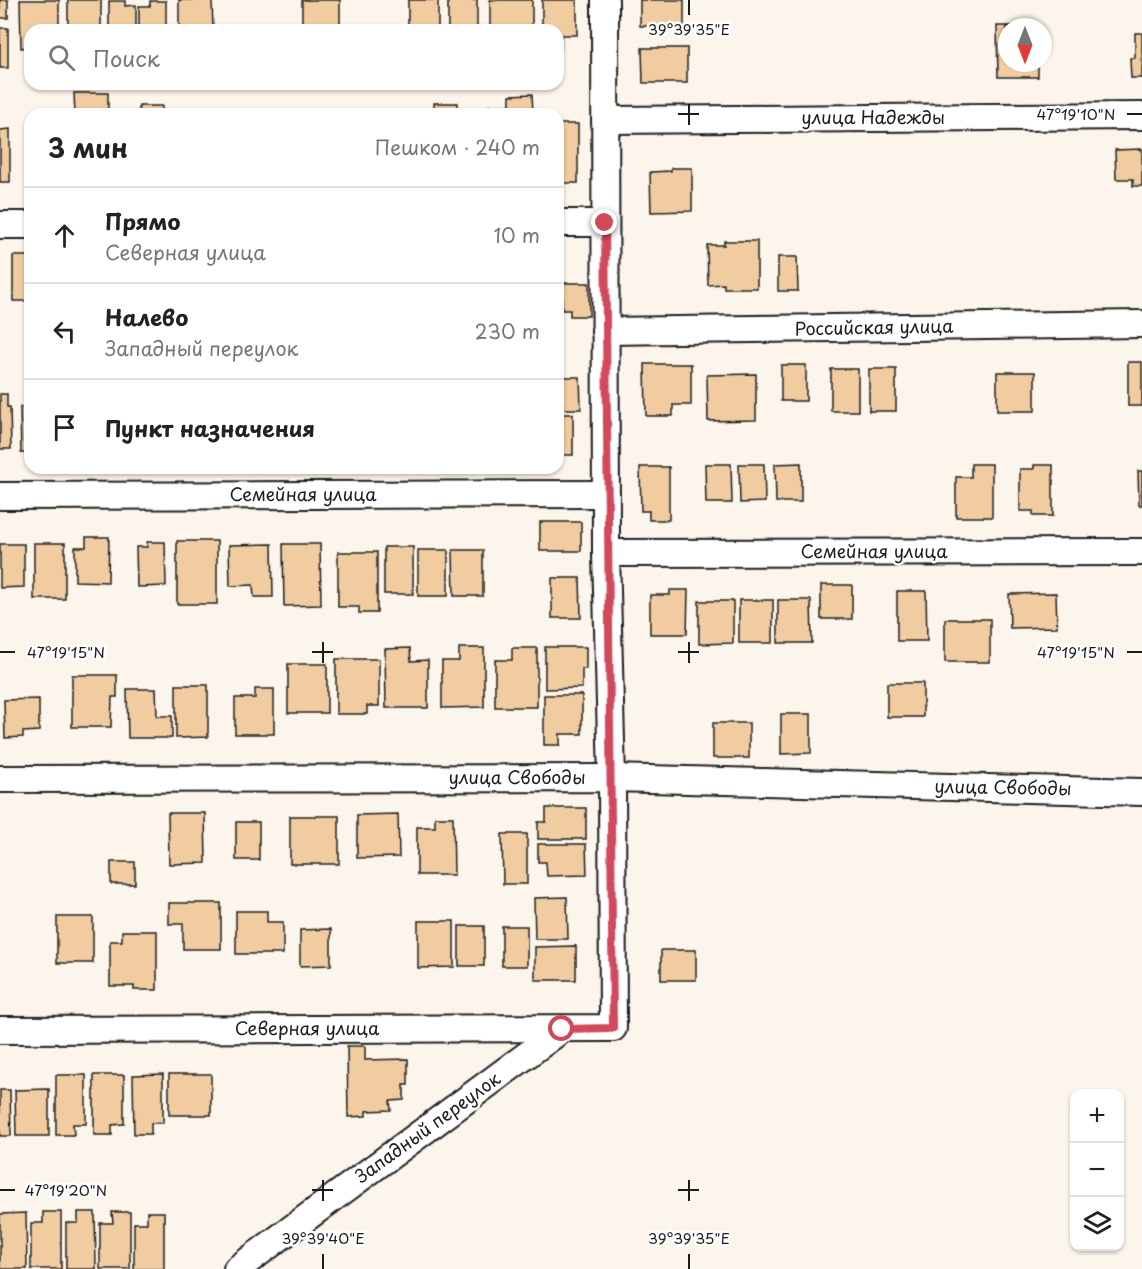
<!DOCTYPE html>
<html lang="ru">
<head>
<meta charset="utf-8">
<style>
  :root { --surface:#fff; --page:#f6f6f6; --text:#222; --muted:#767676; --line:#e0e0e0 }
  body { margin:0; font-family:"Playpen Sans",sans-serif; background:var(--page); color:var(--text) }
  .controls { position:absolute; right:18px; bottom:18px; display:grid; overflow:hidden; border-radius:12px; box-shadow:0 2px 4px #0004 }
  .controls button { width:54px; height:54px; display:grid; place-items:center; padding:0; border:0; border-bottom:2px solid var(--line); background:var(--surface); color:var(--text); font:30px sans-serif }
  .compass { position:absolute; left:998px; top:18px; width:54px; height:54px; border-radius:50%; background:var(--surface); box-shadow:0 2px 4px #0004; rotate:180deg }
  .stop { position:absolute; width:18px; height:18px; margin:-14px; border:4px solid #d1495b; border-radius:50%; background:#fff }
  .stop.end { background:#d1495b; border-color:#fff; box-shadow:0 2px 6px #0008 }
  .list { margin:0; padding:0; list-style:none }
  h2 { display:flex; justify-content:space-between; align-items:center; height:78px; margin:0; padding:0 24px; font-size:26px }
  h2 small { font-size:20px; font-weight:400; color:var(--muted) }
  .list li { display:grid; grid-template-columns:39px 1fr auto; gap:18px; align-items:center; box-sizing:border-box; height:96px; padding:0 24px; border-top:2px solid var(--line) }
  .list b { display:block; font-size:22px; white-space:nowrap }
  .list p { margin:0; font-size:20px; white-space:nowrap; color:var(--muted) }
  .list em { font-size:20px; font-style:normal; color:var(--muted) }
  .icon { flex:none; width:33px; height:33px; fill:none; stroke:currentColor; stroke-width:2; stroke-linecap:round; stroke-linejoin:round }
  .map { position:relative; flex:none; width:1142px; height:1269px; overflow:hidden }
  .search { position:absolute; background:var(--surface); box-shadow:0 2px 4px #0004; left:24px; top:24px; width:540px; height:66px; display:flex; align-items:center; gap:15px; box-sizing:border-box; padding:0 21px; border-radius:18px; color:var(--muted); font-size:22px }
  .panel { position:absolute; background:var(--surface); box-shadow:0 2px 4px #0004; left:24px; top:108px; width:540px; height:366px; border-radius:18px }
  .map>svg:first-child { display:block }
  .building { fill:#f1cca1; stroke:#1c1c1c; stroke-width:1.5 }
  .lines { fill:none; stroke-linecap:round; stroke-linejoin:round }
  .minor-casing { stroke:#1c1c1c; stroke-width:30 }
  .minor { stroke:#fff; stroke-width:26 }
  .route { stroke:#d1495b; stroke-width:8 }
  .ticks { fill:none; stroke:#1c1c1c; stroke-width:2 }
  .labels { text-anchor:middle; stroke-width:5; stroke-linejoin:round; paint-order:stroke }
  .street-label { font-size:18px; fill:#1c1c1c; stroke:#fff }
  .ticks-label { font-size:15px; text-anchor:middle; fill:#1c1c1c; stroke:#fff; stroke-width:5; stroke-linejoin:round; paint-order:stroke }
</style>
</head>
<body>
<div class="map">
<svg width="1142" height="1269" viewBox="0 0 1142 1269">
  <rect width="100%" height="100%" fill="#fcf5ec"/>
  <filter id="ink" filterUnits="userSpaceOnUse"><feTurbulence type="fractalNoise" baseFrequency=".0167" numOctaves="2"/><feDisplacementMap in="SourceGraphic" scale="12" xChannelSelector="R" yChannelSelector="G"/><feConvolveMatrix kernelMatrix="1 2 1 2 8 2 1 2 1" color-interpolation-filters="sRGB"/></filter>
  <g filter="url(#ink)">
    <g class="building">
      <rect x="0" y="0" width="8" height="18"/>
      <path d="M20,0H59V30H30V47L21,48Z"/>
      <rect x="68" y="0" width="33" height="30"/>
      <path d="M179,0H212L213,30H179Z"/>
      <rect x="302" y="0" width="38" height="30"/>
      <rect x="408" y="0" width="30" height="30"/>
      <rect x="448" y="0" width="29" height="30"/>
      <rect x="490" y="0" width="42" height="30"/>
      <path d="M542,0H577V35H561V48H558V30H542Z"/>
      <rect x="640" y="0" width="44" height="26"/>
      <path d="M109,1H125V6L136,5V30H109Z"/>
      <path d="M150,1H166V30H139V6H150Z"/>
      <rect x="257" y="24" width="33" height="6"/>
      <path d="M997,26H1038L1007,27V63H1038V77H998Z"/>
      <rect x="0" y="28" width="8" height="40"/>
      <path d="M1135,33H1142V78H1131L1130,58H1135Z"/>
      <path d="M642,48H687V83H643Z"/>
      <path d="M74,93H108V114H75Z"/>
      <path d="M532,94L533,114H488V106L510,105V95Z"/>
      <path d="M434,103H457V114H479H435Z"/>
      <rect x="139" y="106" width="23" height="8"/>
      <path d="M343,110V114H309V111Z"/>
      <rect x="558" y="124" width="20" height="59"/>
      <path d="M10,129V182H0V130Z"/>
      <path d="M1142,149V186H1133V179H1116L1115,150Z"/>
      <path d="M671,168H692V211L651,212L650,172L671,171Z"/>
      <path d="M724,241H757V288H724V284L708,285L707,245H724Z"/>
      <rect x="13" y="256" width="17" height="45"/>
      <path d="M778,257H797L798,291H778Z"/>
      <path d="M562,283H589V316H570V310H562Z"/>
      <rect x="1128" y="362" width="14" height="44"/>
      <path d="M645,364H691V405H673V416H646Z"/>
      <rect x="781" y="365" width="25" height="36"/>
      <rect x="831" y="369" width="27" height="42"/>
      <rect x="869" y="369" width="27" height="42"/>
      <rect x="997" y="372" width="38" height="39"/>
      <path d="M756,374V420L708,421L707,375Z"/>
      <path d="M558,377H580L581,409H558Z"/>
      <path d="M0,394H7V407H10L11,449H0Z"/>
      <path d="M20,407H30V453H21Z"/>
      <rect x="558" y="414" width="15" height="41"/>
      <path d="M801,463V502H776L775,464Z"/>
      <path d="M705,464H731L732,503H706Z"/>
      <path d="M739,464H764L765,502L740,503Z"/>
      <path d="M971,464H992V517H956V477H971Z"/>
      <path d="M1034,465H1053V516H1033V511H1020V469H1034Z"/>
      <path d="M640,467H669V520H649V511H641Z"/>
      <path d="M1138,471H1142V505H1139Z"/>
      <rect x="540" y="522" width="41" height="29"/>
      <path d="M86,537H109L108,582L75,581V547H86Z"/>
      <rect x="177" y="541" width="40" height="63"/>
      <path d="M147,542H165L166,586L137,587L136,547H147Z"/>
      <rect x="34" y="543" width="31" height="56"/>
      <path d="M0,544H24V587L0,588Z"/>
      <path d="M272,544L273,597H254L253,585L230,586L229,545Z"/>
      <path d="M283,544H320L321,605L284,606Z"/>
      <rect x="384" y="547" width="29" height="47"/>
      <rect x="418" y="550" width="30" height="46"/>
      <path d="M453,550H483V596H454Z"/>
      <path d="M338,552H377V613H359V607H338Z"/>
      <path d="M552,578H580L581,618H552Z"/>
      <rect x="821" y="585" width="31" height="34"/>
      <path d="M670,590H688L687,634H650V595H670Z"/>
      <path d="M897,591H926L927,641H897Z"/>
      <path d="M1056,593L1057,627L1010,628L1009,594Z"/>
      <rect x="739" y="600" width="34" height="43"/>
      <path d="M778,600H811L812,643H778Z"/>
      <path d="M699,601H733V643L699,644Z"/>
      <rect x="945" y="619" width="45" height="43"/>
      <path d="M545,647H586V669H582V688L545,689Z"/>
      <path d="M410,648L411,661L428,660V708H386L385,649Z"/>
      <path d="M459,648H484V707L442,708V661H459Z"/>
      <path d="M512,648H537V707H495V660H512Z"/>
      <path d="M336,659H379V706H367V714H336Z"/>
      <rect x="288" y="664" width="39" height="49"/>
      <path d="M72,675H117V697H112L111,727H72Z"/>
      <rect x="887" y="683" width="36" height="34"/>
      <path d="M176,685H208V737L176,738Z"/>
      <path d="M127,689H156L157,716H172V738H128Z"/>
      <path d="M255,689H274V734H235V698H255Z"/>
      <path d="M544,695H582V734H560V745H544Z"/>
      <path d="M39,699V731L23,732V737L5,738L4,700Z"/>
      <path d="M781,714H811V753L781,754Z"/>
      <rect x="713" y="723" width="36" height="35"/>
      <path d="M546,808H586V839H538V822H546Z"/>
      <path d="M168,813H205L206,863L169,864Z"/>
      <path d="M398,814L399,857L357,858V815Z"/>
      <rect x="290" y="816" width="49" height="48"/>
      <path d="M435,817H453L454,875H417V827H435Z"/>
      <rect x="236" y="822" width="23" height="38"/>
      <path d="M502,834H527V884H503Z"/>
      <path d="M538,844H586L587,875L547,876L546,862H538Z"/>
      <rect x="111" y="862" width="24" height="22"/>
      <path d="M567,897L568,939H535L534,898Z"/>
      <path d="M169,903H221V949H183V924H169Z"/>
      <path d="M236,911H267V922H283V954H236Z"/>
      <rect x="57" y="917" width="36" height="46"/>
      <path d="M418,921H454V967L418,968Z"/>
      <rect x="459" y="926" width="25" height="40"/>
      <rect x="502" y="926" width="25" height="40"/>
      <path d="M331,929V965L300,966V930Z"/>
      <path d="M122,931H157V990H134V986H110V941H122Z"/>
      <path d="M576,946V980H535V947Z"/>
      <rect x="661" y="950" width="35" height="30"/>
      <path d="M347,1046H365V1060L408,1059V1085H404V1100L390,1101L391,1110L366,1111V1116L348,1117Z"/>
      <path d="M163,1074V1123H151V1134H134L133,1075Z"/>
      <rect x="169" y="1074" width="42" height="41"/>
      <path d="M56,1075H86V1124H73L74,1135H56Z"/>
      <path d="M94,1075H124V1124L112,1125V1135H94Z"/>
      <path d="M49,1089V1136H16L15,1090Z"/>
      <path d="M0,1090H10L11,1136H0Z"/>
      <path d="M43,1212H61V1269H31V1223H43Z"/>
      <path d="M78,1212H95L96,1269H66V1223H78Z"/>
      <path d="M112,1212H130V1269H100V1223H113Z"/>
      <path d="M147,1212H164V1269H134V1223H147Z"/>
      <path d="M26,1213L27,1269H0V1214Z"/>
    </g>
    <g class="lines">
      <defs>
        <g id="minor">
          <path d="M605,120L1142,116"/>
          <path d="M558,223H605"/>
          <path d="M0,225H30"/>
          <path d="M605,331L1142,324"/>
          <path d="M0,496L606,494"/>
          <path d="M606,553L1142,552"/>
          <path d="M0,779L612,778L1142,792"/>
          <path d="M0,1030L613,1028L612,778L606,553L605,0"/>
          <path d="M237,1269L562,1029"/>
        </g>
      </defs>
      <use href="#minor" class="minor-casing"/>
      <use href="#minor" class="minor"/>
    </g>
  </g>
  <g class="lines" filter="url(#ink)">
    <path class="route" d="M562,1029L613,1028C612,759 606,491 605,223"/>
  </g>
  <path class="ticks" d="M689,0V15M689,104V125M678,114H699M1127,114H1142M323,642V663M689,642V663M0,652H15M312,652H333M678,652H699M1127,652H1142M323,1180V1201M689,1180V1201M0,1190H15M312,1190H333M678,1190H699M323,1254V1269M689,1254V1269"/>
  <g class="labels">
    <g class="street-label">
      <text x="873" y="124">улица Надежды</text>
      <text transform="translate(874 328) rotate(-1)" y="6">Российская улица</text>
      <text x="303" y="501">Семейная улица</text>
      <text x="874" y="558">Семейная улица</text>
      <text x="517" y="784">улица Свободы</text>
      <text transform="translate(1003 788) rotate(1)" y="6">улица Свободы</text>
      <text x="307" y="1035">Северная улица</text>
      <text transform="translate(428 1128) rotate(-36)" y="6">Западный переулок</text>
    </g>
  </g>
  <g class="ticks-label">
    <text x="689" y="35">39°39'35"E</text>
    <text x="1076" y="120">47°19'10"N</text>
    <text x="1076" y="658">47°19'15"N</text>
    <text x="66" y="658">47°19'15"N</text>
    <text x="66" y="1196">47°19'20"N</text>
    <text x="323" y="1244">39°39'40"E</text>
    <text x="689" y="1244">39°39'35"E</text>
  </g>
</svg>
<div class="controls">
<button>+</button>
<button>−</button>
<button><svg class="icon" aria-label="layers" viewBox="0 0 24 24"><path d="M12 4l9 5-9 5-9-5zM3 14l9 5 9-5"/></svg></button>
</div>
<svg class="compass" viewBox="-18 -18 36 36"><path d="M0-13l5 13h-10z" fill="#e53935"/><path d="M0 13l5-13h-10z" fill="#767676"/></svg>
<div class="stop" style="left:562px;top:1029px"></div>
<div class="stop end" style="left:605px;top:223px"></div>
<div class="search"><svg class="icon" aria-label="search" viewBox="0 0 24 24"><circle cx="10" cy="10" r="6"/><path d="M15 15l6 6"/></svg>Поиск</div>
<section class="panel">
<h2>3 мин<small>Пешком · 240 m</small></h2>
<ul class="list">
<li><svg class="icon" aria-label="ahead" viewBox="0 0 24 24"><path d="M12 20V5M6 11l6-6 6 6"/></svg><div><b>Прямо</b><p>Северная улица</p></div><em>10 m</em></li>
<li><svg class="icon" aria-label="left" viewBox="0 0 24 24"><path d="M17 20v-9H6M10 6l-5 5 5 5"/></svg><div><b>Налево</b><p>Западный переулок</p></div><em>230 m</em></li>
<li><svg class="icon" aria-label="arrive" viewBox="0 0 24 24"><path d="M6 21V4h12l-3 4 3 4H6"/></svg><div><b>Пункт назначения</b></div></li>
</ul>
</section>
</div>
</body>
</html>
